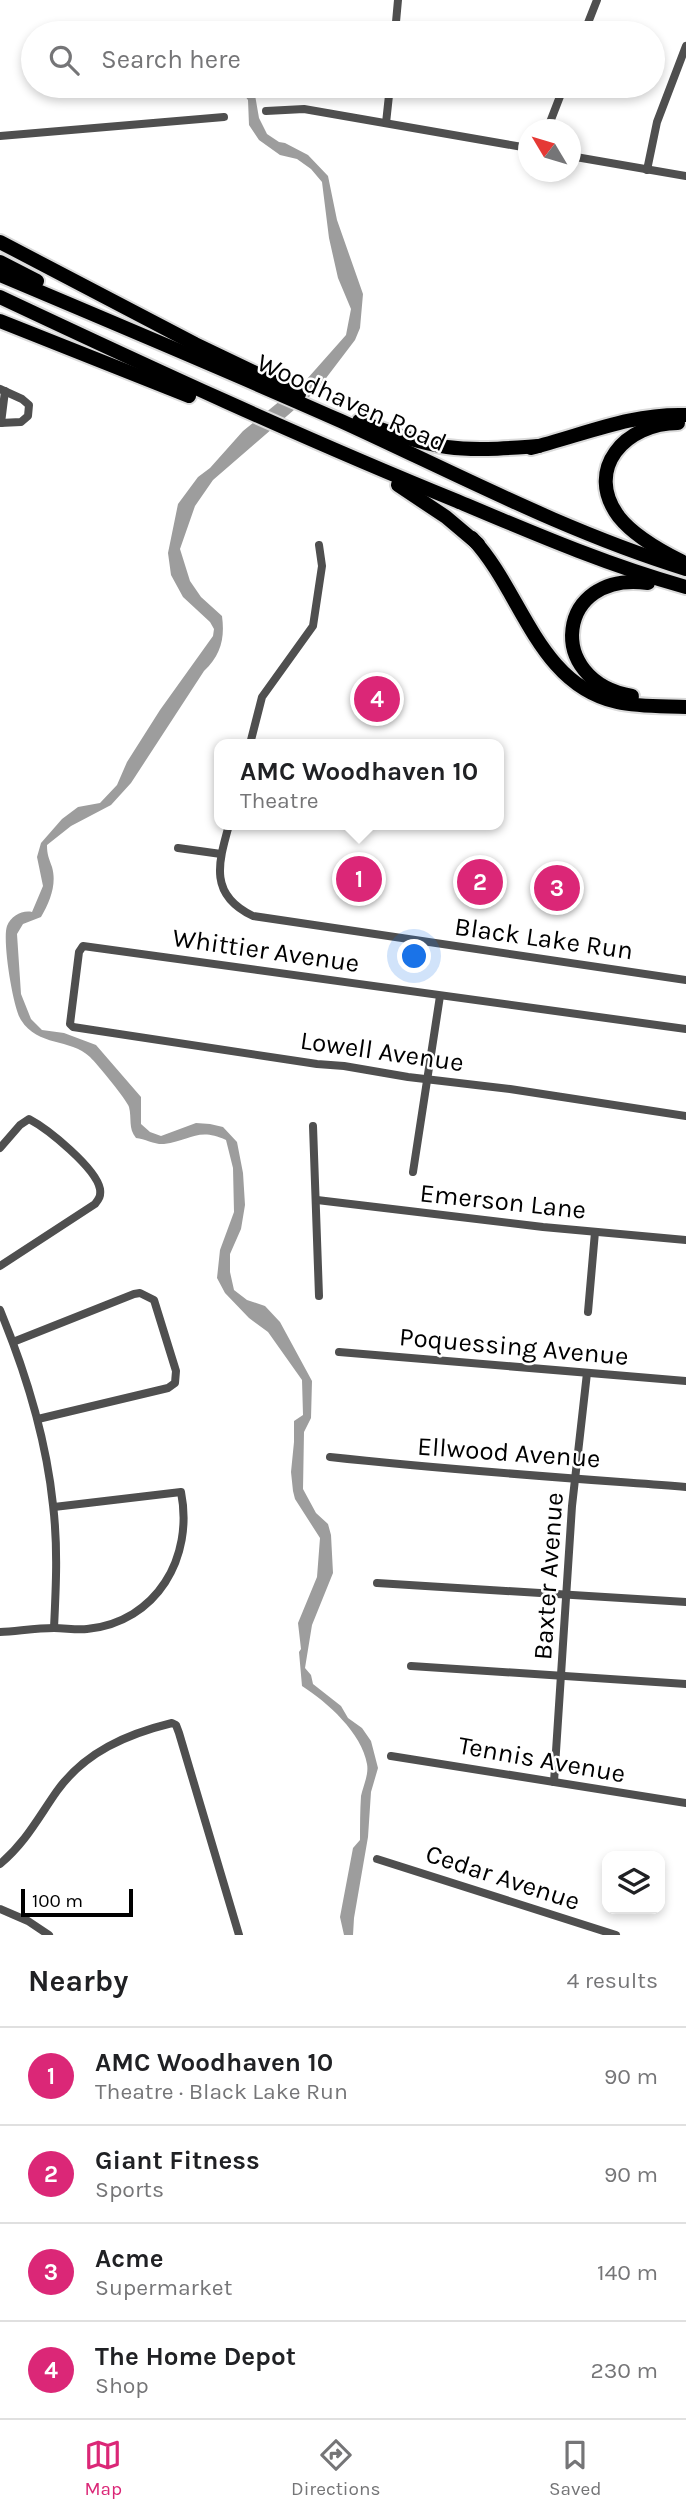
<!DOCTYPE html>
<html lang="en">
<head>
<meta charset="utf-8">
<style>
  :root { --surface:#fff; --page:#f6f6f6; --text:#202124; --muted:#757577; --line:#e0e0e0; --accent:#db2777 }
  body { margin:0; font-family:Karla,sans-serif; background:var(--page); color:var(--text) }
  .controls { position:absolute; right:21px; bottom:21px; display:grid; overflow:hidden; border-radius:14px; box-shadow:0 4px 10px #0003 }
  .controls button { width:63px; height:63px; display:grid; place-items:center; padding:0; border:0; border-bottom:2px solid var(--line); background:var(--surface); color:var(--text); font:35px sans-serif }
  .compass { position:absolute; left:518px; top:119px; width:63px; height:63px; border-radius:50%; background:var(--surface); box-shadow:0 4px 10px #0003; rotate:308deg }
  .scale { position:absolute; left:21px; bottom:18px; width:112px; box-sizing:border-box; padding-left:7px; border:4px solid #000; border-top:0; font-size:19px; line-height:24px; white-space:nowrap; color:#000; -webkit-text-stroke:5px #fff; paint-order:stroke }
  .you { position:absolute; left:415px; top:957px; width:24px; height:24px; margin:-18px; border:5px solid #fff; border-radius:50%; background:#1a73e8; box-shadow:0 0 0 10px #1a73e833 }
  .badge { display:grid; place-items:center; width:46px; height:46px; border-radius:50%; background:var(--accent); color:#fff; font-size:23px; font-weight:700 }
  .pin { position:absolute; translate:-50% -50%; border:4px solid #fff; box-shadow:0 2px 7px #0006 }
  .popup { position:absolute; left:214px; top:739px; width:290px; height:91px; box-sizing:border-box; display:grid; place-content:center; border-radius:14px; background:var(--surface); filter:drop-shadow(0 2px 5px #0005); font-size:23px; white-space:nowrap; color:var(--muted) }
  .popup b { font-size:26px; color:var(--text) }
  .popup::after { content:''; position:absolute; left:50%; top:100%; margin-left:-14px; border:14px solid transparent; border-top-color:var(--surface) }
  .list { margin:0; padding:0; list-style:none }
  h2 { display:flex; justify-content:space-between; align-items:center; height:91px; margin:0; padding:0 28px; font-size:30px }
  h2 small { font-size:23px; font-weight:400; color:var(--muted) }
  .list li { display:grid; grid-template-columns:46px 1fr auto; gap:21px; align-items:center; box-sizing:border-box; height:98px; padding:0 28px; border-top:2px solid var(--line) }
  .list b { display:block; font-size:26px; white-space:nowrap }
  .list p { margin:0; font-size:23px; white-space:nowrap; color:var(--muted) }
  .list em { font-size:23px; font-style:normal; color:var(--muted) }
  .icon { flex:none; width:38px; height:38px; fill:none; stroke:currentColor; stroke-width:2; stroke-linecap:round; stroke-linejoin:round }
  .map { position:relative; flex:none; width:686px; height:1935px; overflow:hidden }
  .search { position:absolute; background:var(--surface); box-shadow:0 4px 10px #0003; left:21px; right:21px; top:21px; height:77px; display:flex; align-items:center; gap:18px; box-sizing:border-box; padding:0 24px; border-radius:38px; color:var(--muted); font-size:26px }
  .sheet { height:483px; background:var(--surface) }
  nav { display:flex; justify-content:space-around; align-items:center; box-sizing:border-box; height:98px; border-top:2px solid var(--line); background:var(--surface); font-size:19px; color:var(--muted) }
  nav a { display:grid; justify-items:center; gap:4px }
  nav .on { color:var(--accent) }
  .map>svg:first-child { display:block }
  .water { fill:#9d9d9d }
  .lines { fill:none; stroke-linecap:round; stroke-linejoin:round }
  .highway-casing { stroke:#dbdbdb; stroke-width:18 }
  .street { stroke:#4f4f4f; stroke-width:8 }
  .highway { stroke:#000; stroke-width:14 }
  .labels { text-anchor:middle; stroke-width:5; stroke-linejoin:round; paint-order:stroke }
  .street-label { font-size:26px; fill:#000; stroke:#fff }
</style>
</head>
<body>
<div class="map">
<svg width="686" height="1935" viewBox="0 0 686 1935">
  <rect width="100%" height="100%" fill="#fff"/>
  <path class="water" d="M237,86H249L255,95L259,118L267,134L279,142L285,143L308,155L328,176L337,220L363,294L360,328L355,340L317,390L213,480L195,506L180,549L190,581L201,597L222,616C225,638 221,655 204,671L131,783L111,805L71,826L47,845C47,855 49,858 52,867C57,884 50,902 41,917L23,924L17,934L21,994L31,1019L42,1030L64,1033L96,1045L141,1097V1124L150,1132L161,1136L196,1123L210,1124L223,1127L237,1142L243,1173L245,1205L241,1229L230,1254V1272L234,1290L247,1300L265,1306L280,1322L312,1381L311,1418L304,1432L303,1489L316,1513L328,1524L331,1535L333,1573L312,1625L305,1668L311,1675L313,1684L341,1706L348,1718L362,1728L371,1741L378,1768L371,1792L368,1837L354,1918L353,1935H344L340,1917L353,1848L360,1840C360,1826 360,1811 361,1796C363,1786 369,1775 367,1764C362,1733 327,1702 302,1686L299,1652L301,1649L298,1623L317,1577L320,1538L295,1499L293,1491L291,1472L294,1442V1421L303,1415L302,1380L268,1332L249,1318L225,1293L217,1278L220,1250L234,1212L233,1168L226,1140C198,1127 190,1141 164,1144C156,1145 145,1139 136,1138C128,1128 132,1119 129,1107C127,1100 97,1064 90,1057C70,1038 38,1047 21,1020C13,1008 2,940 7,926C11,916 22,910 32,912L43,886L37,857L41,843L62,819L78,807L100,803L117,785L127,762L160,710L213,636L214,629L210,622L183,597L171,575L168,553L178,504L198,477L210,468L243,431L307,379L346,335L351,309L338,278L329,238L322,182L311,169L297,159L280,155L259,140L249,125L248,100Z"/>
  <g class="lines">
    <defs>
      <g id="highway">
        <path d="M0,242L195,344L299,394"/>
        <path d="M0,262L37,281"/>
        <path d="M0,275C114,323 228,371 341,421C455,473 566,532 686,569"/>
        <path d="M0,297C151,368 302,438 457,501C533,533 607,565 686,587"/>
        <path d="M0,321L189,396"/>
        <path d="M359,421C387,432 418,443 447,447C477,451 509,448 539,446"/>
        <path d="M678,423C626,423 583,469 619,517C634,536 659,550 681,561"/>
        <path d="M531,448C583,435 631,413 686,415"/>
        <path d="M398,485L446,517L478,544"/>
        <path d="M472,538C522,591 537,684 617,702C639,707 663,706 686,707"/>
        <path d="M632,696C544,681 556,570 648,583"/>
      </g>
    </defs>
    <use href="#highway" class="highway-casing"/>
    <g class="street">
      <path d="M395,33L398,0"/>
      <path d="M584,33L597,0"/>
      <path d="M266,111L304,109L528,148"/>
      <path d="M386,123L390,86"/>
      <path d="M547,130L564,86"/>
      <path d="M0,136L224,117"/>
      <path d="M570,156L686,176"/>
      <path d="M647,170L657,122L686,46"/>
      <path d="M0,389L22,399L29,405L28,416L21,422L0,423"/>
      <path d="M1,423L5,391"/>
      <path d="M250,744L262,697L313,626L322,566L319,545"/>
      <path d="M229,825C218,864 209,895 253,916L686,980"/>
      <path d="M178,848L221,854"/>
      <path d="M686,1029L83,946L79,952L70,1024L73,1027L317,1064L344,1066L408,1077L510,1089L686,1116"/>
      <path d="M313,1126L319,1296"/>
      <path d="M0,1148L20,1125L29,1119C48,1129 96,1168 100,1189C101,1196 99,1199 95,1204L0,1266"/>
      <path d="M413,1172L440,996"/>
      <path d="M317,1200L543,1227L686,1240"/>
      <path d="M0,1310C26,1373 46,1437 53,1505C58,1546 56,1587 54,1628"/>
      <path d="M588,1312L595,1232"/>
      <path d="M13,1342L134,1294L140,1293L154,1300L176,1371L175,1383L168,1388L38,1419"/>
      <path d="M339,1352L686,1381"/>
      <path d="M330,1457C448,1470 567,1478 686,1487"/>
      <path d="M377,1583L686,1602"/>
      <path d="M0,1632C18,1631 36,1628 54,1628C65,1628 76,1630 87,1629C157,1622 194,1557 181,1492L54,1507"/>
      <path d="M411,1666L686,1684"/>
      <path d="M391,1756L686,1803"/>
      <path d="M554,1782L572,1506L587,1373"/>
      <path d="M377,1859L616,1935"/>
      <path d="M0,1864C26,1842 38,1818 57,1791C85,1752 127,1734 172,1723L176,1725L179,1733L239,1935"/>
      <path d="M0,1909L28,1921L49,1935"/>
    </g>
    <use href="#highway" class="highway"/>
  </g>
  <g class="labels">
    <g class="street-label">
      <text transform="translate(352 402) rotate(24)" y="9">Woodhaven Road</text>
      <text transform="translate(544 938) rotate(8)" y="9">Black Lake Run</text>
      <text transform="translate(266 950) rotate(8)" y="9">Whittier Avenue</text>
      <text transform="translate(382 1051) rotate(8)" y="9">Lowell Avenue</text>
      <text transform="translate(503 1201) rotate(6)" y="9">Emerson Lane</text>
      <text transform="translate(514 1346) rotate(5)" y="9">Poquessing Avenue</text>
      <text transform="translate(509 1452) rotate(4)" y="9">Ellwood Avenue</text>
      <text transform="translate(548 1576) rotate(-86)" y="9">Baxter Avenue</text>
      <text transform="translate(542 1759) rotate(10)" y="9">Tennis Avenue</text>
      <text transform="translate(503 1877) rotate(18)" y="9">Cedar Avenue</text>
    </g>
  </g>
</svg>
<div class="controls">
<button><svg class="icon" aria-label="layers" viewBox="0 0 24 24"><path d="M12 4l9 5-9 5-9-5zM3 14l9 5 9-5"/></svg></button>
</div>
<svg class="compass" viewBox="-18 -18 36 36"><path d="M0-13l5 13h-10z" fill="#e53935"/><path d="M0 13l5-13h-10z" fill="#757577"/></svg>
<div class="scale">100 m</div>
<div class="you"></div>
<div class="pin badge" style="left:359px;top:879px">1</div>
<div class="popup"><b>AMC Woodhaven 10</b>Theatre</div>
<div class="pin badge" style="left:480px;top:882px">2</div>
<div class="pin badge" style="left:557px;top:888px">3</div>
<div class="pin badge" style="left:377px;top:699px">4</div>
<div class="search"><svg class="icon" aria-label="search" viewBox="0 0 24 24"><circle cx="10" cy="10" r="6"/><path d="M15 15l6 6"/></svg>Search here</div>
</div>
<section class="sheet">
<h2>Nearby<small>4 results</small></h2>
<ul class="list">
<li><span class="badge">1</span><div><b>AMC Woodhaven 10</b><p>Theatre · Black Lake Run</p></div><em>90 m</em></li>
<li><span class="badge">2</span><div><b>Giant Fitness</b><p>Sports</p></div><em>90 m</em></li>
<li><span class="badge">3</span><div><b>Acme</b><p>Supermarket</p></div><em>140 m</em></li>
<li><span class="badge">4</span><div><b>The Home Depot</b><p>Shop</p></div><em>230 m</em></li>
</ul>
</section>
<nav>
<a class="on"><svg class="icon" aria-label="map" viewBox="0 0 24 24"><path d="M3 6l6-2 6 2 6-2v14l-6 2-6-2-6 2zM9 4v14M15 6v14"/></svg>Map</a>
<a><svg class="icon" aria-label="directions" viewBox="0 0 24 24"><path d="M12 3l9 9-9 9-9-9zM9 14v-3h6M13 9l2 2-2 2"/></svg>Directions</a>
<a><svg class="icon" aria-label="saved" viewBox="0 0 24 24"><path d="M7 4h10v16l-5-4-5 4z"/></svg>Saved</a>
</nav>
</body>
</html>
